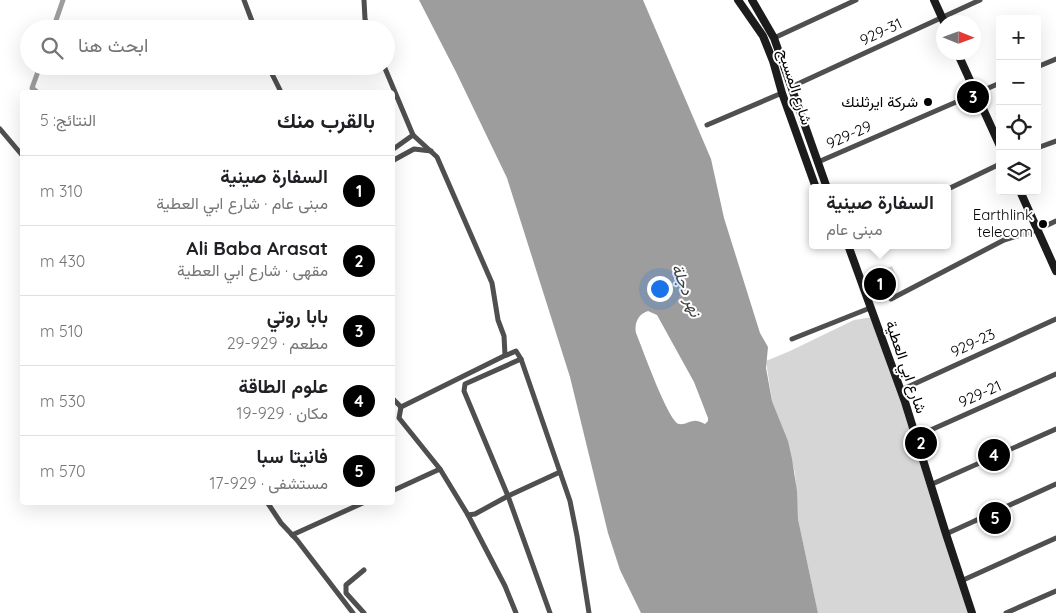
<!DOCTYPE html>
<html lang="ar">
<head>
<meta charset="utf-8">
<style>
  :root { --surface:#fff; --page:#f6f6f6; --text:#202124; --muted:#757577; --line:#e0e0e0; --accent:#000 }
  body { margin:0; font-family:Quicksand,Vazirmatn,sans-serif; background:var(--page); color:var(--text); direction:rtl }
  .controls { position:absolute; right:15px; top:15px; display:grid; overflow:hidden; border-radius:5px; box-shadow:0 5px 20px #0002 }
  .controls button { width:45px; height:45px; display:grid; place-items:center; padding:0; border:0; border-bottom:1px solid var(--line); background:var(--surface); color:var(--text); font:25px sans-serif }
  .compass { position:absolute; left:936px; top:15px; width:45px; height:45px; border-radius:50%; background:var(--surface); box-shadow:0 5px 20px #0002; rotate:91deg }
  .you { position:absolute; left:659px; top:288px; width:18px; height:18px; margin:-12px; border:4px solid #fff; border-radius:50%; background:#1a73e8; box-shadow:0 0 0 8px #1a73e833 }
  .badge { display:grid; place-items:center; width:32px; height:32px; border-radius:50%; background:var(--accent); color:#fff; font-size:16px; font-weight:700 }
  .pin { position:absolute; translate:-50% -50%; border:2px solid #fff; box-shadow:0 1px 5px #0006 }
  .popup { position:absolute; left:809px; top:184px; width:142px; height:65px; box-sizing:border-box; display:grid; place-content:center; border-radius:5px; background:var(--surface); filter:drop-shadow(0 1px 4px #0005); font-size:16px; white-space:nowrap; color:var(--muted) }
  .popup b { font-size:19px; color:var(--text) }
  .popup::after { content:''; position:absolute; left:50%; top:100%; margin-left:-10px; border:10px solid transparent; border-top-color:var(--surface) }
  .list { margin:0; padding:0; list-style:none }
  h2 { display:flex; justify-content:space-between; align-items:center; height:65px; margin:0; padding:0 20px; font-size:21px }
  h2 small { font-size:16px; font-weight:400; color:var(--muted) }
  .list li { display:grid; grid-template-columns:32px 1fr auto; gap:15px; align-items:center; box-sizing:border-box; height:70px; padding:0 20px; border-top:1px solid var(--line) }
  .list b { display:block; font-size:19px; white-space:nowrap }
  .list p { margin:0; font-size:16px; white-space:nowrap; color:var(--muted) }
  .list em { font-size:16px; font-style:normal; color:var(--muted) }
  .icon { flex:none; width:28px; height:28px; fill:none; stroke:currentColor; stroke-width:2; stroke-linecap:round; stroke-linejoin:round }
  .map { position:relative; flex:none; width:1056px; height:613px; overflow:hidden; direction:ltr }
  .search { position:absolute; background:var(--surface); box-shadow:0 5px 20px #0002; left:20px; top:20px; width:375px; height:55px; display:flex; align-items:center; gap:12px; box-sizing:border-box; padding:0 18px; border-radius:28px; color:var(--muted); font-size:19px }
  .panel { position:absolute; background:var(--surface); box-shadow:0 5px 20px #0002; left:20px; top:90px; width:375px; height:415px; border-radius:5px; direction:rtl }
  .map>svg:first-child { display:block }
  .green { fill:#d6d6d6 }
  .water { fill:#9d9d9d; fill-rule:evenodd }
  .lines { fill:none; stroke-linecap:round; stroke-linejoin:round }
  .canal { stroke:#9d9d9d; stroke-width:5 }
  .street { stroke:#4f4f4f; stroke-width:5 }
  .secondary { stroke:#1c1c1c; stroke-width:8 }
  .poi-dot { fill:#000; stroke:#fff; stroke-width:2 }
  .labels { text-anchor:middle; stroke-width:4; stroke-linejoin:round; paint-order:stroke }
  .street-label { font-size:15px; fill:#000; stroke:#fff }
  .poi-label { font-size:15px; fill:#000; stroke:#fff; text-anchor:end }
  .water-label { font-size:16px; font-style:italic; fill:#3e3e3e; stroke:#fff }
</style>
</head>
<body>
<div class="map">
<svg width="1056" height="613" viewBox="0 0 1056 613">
  <rect width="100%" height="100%" fill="#fff"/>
  <g class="green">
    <path d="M892,266L897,278L877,286L873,274Z"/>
    <path d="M873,317L905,402L969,613H818L798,519L795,473L783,429L772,401L766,361L790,351L854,320Z"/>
  </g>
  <path class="water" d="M419,0H643L711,159L724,218L760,333L768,347L766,368L772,401L788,441L792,459L797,491L798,519L818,613H641L620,570L608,533L570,377L507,178L456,72ZM648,311L657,315L694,382L708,418V421L705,424C702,423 698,420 694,421C689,421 685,425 679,424C668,421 642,347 636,333C634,324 638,314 648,311Z"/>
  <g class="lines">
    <g class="canal">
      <path d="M53,29L63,0"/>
      <path d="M37,92L32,88L40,66"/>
    </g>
    <g class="street">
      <path d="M244,0L255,29"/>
      <path d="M364,0L365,19L369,29"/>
      <path d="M774,38L856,0"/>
      <path d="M268,66L281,92"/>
      <path d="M384,66L413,135L437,157L492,283L498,320L504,336L505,355H507L516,351L521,359L570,501L577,536L589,613"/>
      <path d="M1037,67L1056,59"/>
      <path d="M791,87L980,0"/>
      <path d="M707,125L782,93"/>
      <path d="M0,129L22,155"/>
      <path d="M1037,148L1056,141"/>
      <path d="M392,150L413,135"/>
      <path d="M392,161L414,149L431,151"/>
      <path d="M818,162L1000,83"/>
      <path d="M948,189L1000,164"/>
      <path d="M891,299L1004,240L1037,230L1056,221"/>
      <path d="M792,339L870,308"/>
      <path d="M506,355L401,407L399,418L440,469L468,515L475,514L508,496L560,472"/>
      <path d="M521,359L465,384L464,391L508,496L550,613"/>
      <path d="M901,390L1056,319"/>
      <path d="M392,398L401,407"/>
      <path d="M915,437L1056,374"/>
      <path d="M930,485L1056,429"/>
      <path d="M392,491L440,469"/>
      <path d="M267,502L281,523L297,540L353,613"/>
      <path d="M468,515L505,586L516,613"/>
      <path d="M946,534L1056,484"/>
      <path d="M292,535L365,502"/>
      <path d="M961,581L1056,538"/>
      <path d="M364,613L346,593V585L364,570"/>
      <path d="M1006,613L1056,591"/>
    </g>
    <g class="secondary">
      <path d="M738,0L763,36L773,61L782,93L816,188"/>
      <path d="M752,0L774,38L827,188"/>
      <path d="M934,0L944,22"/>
      <path d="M957,52L1000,146"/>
      <path d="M1020,191L1056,271"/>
      <path d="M848,245L905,402L946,534L972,613"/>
    </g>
  </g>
  <g class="poi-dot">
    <circle cx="928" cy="102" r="5"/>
    <circle cx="1043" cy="224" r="5"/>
  </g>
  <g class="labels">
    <g class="street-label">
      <text transform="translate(881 32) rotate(-25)" y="5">929-31</text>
      <text transform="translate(795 87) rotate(72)" y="5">شارع المسبح</text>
      <text transform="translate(849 135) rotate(-24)" y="5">929-29</text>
      <text transform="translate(973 343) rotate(-25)" y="5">929-23</text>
      <text transform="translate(906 367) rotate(71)" y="5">شارع ابي العطية</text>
      <text transform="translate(980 394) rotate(-24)" y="5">929-21</text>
    </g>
    <g class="poi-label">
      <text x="918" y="107">شركة ايرثلنك</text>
      <text x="1033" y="220">Earthlink<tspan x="1033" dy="17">telecom</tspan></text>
    </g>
    <g class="water-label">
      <text transform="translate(687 290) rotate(69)" y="6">نهر دجلة</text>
    </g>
  </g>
</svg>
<div class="controls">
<button>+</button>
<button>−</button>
<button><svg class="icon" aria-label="locate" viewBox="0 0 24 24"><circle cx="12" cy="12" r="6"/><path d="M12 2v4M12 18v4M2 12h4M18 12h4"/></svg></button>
<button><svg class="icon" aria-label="layers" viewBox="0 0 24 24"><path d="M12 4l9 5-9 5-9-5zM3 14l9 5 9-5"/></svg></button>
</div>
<svg class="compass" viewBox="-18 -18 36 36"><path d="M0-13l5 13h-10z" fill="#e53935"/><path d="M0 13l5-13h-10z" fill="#757577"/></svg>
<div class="you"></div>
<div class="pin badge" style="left:880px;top:284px">1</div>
<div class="popup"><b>السفارة صينية</b>مبنى عام</div>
<div class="pin badge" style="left:921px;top:443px">2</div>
<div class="pin badge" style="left:973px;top:97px">3</div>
<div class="pin badge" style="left:994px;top:455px">4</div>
<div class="pin badge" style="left:995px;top:518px">5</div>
<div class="search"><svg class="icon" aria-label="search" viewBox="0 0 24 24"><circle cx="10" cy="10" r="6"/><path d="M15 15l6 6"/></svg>ابحث هنا</div>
<section class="panel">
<h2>بالقرب منك<small>النتائج: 5</small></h2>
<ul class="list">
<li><span class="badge">1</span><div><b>السفارة صينية</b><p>مبنى عام · شارع ابي العطية</p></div><em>310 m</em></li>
<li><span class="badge">2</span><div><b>Ali Baba Arasat</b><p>مقهى · شارع ابي العطية</p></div><em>430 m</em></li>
<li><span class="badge">3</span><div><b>بابا روتي</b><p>مطعم · 929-29</p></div><em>510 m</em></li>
<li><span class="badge">4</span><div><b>علوم الطاقة</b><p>مكان · 929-19</p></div><em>530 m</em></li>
<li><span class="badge">5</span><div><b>فانيتا سبا</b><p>مستشفى · 929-17</p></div><em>570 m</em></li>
</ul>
</section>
</div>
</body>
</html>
